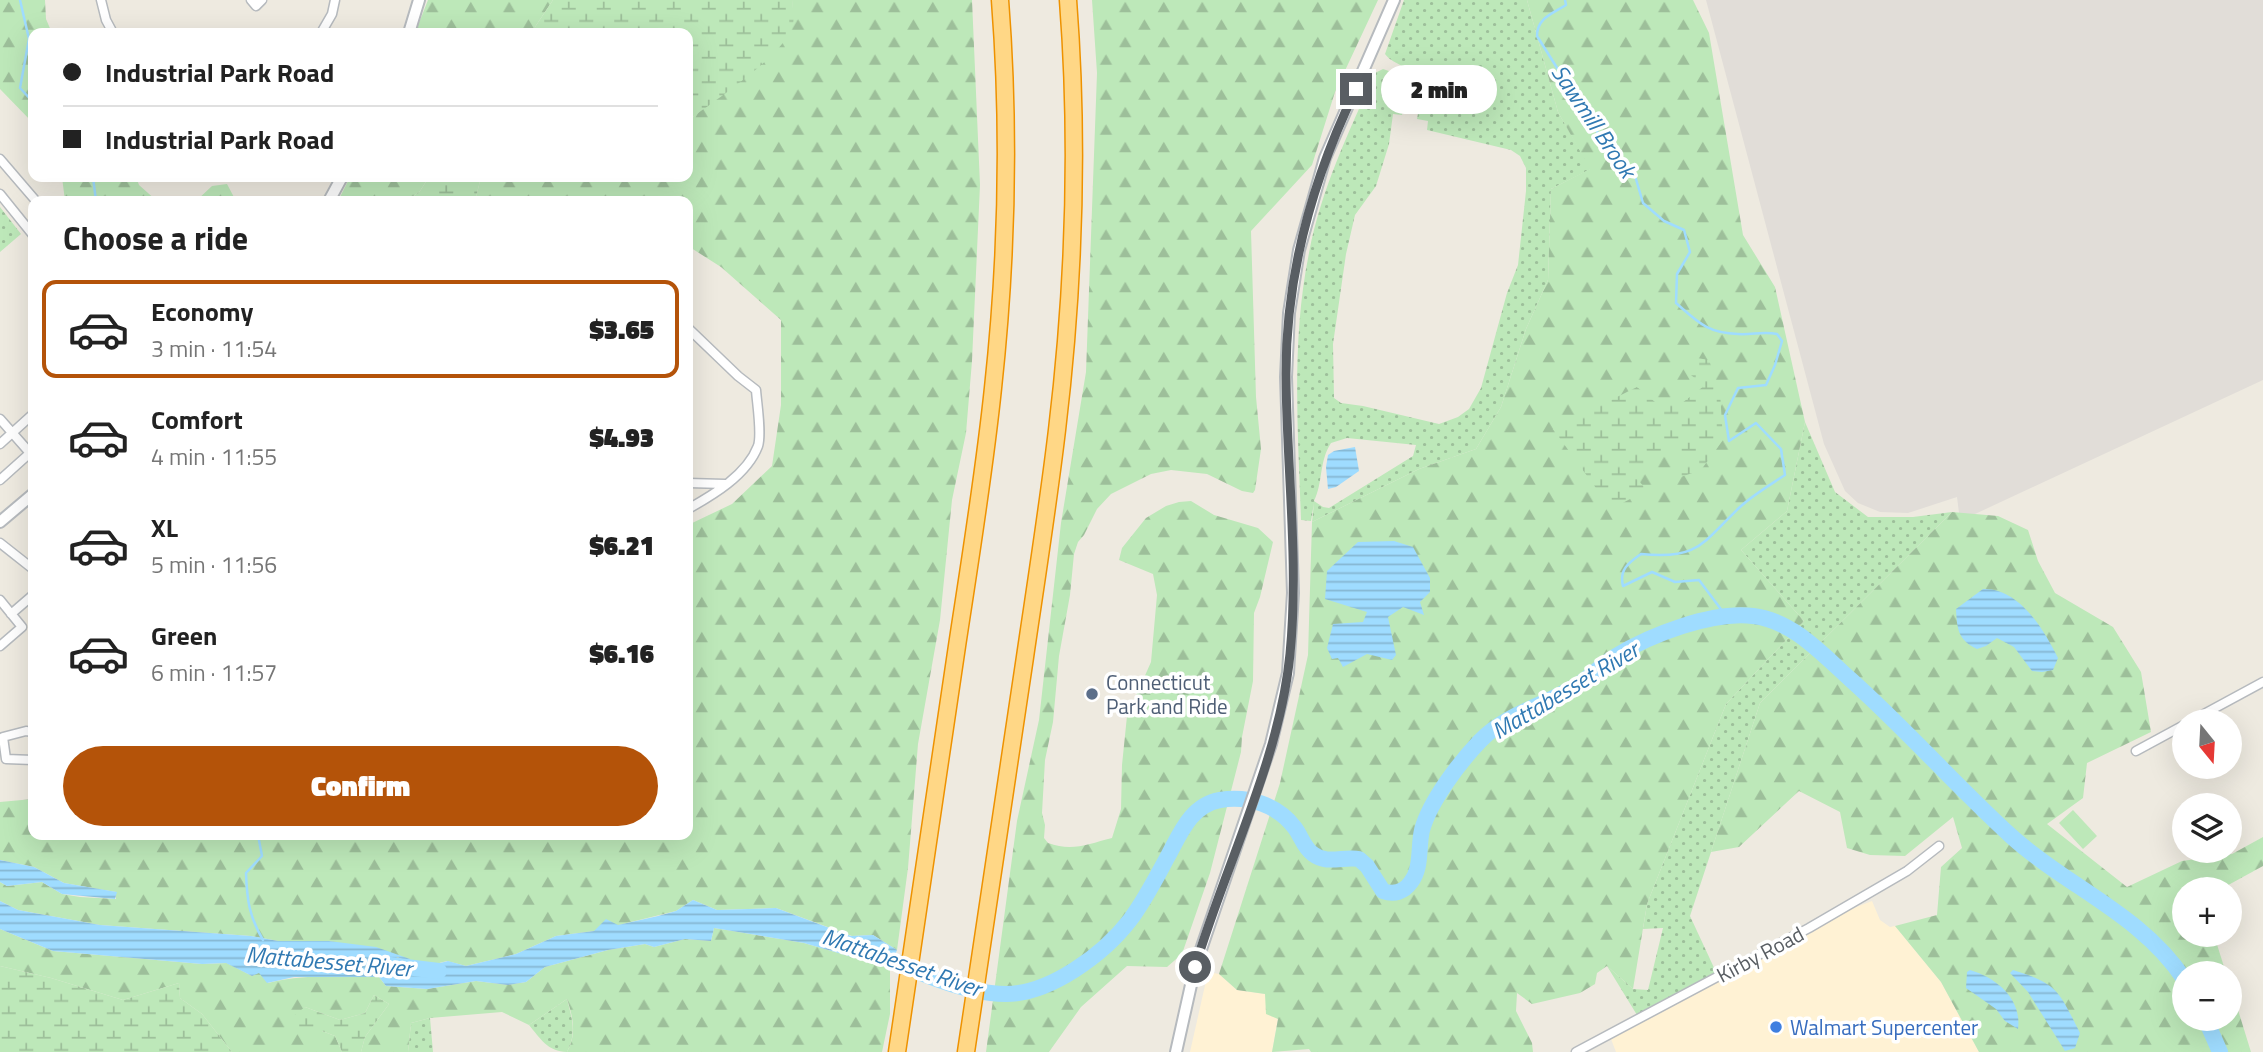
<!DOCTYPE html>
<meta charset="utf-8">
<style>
body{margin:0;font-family:"Titillium Web",sans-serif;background:#f6f6f6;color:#222;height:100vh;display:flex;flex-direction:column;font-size:26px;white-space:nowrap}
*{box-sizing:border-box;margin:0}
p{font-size:23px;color:#767676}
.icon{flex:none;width:38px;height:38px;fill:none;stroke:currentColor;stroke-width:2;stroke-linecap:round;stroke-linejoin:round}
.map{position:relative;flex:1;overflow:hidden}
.panel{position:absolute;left:28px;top:196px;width:665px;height:644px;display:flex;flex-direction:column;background:#fff;border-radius:14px;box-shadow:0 7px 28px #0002}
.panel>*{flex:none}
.top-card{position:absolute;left:28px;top:28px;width:665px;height:154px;border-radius:14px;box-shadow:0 7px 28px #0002;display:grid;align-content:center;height:154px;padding:0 35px;background:#fff}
.needle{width:46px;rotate:162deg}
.tools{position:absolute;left:2172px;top:709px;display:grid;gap:14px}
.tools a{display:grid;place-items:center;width:70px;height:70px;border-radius:50%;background:#fff;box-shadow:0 7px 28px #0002;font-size:35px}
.end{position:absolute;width:32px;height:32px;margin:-16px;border:9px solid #595e63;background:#fff;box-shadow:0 0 0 4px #fff}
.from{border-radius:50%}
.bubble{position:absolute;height:49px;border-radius:24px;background:#fff;box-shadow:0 7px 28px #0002;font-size:23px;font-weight:800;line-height:49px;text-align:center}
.top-card b{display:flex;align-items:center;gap:24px;height:66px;font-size:26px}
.top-card b+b{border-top:2px solid #e0e0e0}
.top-card i{width:18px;height:18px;background:#222}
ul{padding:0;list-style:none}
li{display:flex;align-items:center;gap:21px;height:98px;margin:0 14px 10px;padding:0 21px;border:4px solid transparent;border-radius:14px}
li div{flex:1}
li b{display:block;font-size:26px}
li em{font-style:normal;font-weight:800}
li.selected{border-color:#b45309}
li>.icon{width:63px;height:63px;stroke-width:1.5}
h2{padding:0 35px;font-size:32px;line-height:84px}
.button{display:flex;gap:14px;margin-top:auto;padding:14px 35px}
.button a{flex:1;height:80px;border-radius:42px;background:#b45309;color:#fff;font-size:28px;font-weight:800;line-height:80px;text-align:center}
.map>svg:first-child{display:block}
.commercial{fill:#fff2d4}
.industrial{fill:#e1ddd8}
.grass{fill:url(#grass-dots);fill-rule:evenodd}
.forest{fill:url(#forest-firs)}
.wetland{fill:url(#wetland-marsh)}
.garden{fill:#bde8b9}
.water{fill:url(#water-rules)}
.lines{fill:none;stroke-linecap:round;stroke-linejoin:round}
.stream{stroke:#9fdcff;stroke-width:2.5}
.river{stroke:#9fdcff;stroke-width:16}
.minor-casing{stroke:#b6babe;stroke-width:11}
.tertiary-casing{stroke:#b6babe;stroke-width:14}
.motorway-casing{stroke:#ee9200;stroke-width:19}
.minor{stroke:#fff;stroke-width:8}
.tertiary{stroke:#fff;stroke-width:10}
.motorway{stroke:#ffd786;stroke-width:16}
.route{stroke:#595e63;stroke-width:9}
.service-dot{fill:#5c6f8a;stroke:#fff;stroke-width:2.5}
.shop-dot{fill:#3f7fe0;stroke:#fff;stroke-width:2.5}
.labels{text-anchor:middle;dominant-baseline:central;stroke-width:7;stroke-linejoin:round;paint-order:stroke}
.service-label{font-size:21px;fill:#4e5e75;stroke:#fff;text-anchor:start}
.street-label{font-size:21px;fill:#595e63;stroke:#fff}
.shop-label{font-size:21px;fill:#366cbe;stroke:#fff;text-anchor:start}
.water-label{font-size:23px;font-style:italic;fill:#3079b2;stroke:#fff}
</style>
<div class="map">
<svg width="2263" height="1052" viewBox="0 0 2263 1052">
<defs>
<pattern id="grass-dots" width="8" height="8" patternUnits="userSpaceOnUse" patternTransform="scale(1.75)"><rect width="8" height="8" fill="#bde8b9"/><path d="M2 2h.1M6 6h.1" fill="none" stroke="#9dbf9a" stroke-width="1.8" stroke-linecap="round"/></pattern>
<pattern id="forest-firs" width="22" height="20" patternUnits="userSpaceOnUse" patternTransform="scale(1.75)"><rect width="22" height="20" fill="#bde8b9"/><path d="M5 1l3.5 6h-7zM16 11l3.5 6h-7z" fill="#9dbf9a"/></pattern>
<pattern id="wetland-marsh" width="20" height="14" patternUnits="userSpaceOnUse" patternTransform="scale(1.75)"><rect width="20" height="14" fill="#bde8b9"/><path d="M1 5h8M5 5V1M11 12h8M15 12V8" fill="none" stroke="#9dbf9a"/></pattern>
<pattern id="water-rules" width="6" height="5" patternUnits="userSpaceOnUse" patternTransform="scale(1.75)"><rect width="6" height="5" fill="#9fdcff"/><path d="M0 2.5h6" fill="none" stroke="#85b6d2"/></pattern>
</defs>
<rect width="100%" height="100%" fill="#eeeae0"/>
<path class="commercial" d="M1872,901L1880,920L1890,927L1895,926L1941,982L1979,1052H1616L1611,1039L1811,933L1846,911Z
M1208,972L1219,974L1237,990L1265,994L1278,1018L1272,1052H1190Z"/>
<path class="industrial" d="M1706,0H2263V380L1960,521L1957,497L1908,513L1880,512L1858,503L1845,491L1824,444Z"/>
<path class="grass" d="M1404,0H1527L1558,112L1591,169L1551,189L1548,280L1526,329L1501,407L1476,449L1419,469L1312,522L1314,503L1311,521L1301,520C1298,431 1291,341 1309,253C1321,189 1349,132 1375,73L1383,69C1407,76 1406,95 1402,115L1393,114L1389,144L1376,186L1355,215L1346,254L1333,344L1334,398L1341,403L1363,406L1439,424L1458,417L1469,409L1481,388L1507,293L1518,265L1526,191V168L1520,156L1511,150L1427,130L1428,121L1417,119C1421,98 1423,80 1403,67C1396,62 1390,61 1385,54ZM1347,438L1416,445L1413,456L1329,508L1323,507L1314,501C1323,483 1319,461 1331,443Z
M0,207L21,234L0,252Z
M1805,422L1835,492L1868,517H1913L1952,512L1760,703L1690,916L1716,972L1637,1015L1607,966L1633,989L1648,990L1663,928L1643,929L1647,904L1726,704L1804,621L1741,550L1787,511Z
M567,999C572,1018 577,1034 567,1052C548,1052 540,1038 529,1025Z
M430,1018L433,1052H408L411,1023Z"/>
<path class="forest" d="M0,0H45L46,19L52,33H33V123L0,89Z
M428,0H553L531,33H415Z
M792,0H972L980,185L972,361L966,433L952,500L940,620L918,744L908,868L897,950L873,935L852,936L776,908L717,910L693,900L676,911L594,931L556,936L516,954L466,966L447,961L416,969L395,964L397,957L409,962L410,959L329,941H278L251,936L100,925L18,910L0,901V882L7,886L42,882L62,894L80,897L116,899V892L64,883L34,867L0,860V802L33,799V835H688V525L732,504L772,466L781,405V320L721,267L688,246V201H475L481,177H688V115L693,117L793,20Z
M1092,0H1378L1335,92L1312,165L1251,231L1256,397L1261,449L1255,490L1253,493L1242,491L1207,474L1171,470L1151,474L1111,494L1097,509L1084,535L1078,542L1074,554L1070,595L1059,656L1053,722L1045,760L1042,813L1045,825L1044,838L1048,843C1072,852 1088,844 1112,838L1121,809L1122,765L1127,716L1151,662L1157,595L1153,574L1119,560L1122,548L1146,518L1166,506L1179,502L1191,501L1214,515L1258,528L1273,542L1260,597L1254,613L1253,681L1242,737L1241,752L1210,873L1182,954L1167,967L1127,966L1081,1007L1049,1052H986L1017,821L1039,720L1061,523L1086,372L1097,73Z
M1527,0H1693L1709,33L1743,235L1775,287L1805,422L1787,511L1741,550L1804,621L1726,704L1647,904L1633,989L1607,966L1597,973L1595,984L1580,993L1532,1004L1517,993L1516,1011L1532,1043L1533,1052H1311L1309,1049L1272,1052L1278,1019L1266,1014L1265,994L1237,990L1219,974L1280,783L1308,655L1312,522L1419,469L1476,449L1501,407L1526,329L1548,280L1551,189L1590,169L1558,112Z
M62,177H136L139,185L157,201H65Z
M350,177H429L420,191L407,201H338Z
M227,184L236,201H196L212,186Z
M1952,512L1998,516L2028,530L2038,561L2055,593L2113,627L2141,672L2151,732L2087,763L2083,798L2047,824L2127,887L2182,861L2232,854L2263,837V866L2221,889H2184V934L2214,935L2226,973H2184V1018H2230V984L2251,1052H1979L1941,982L1895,926L1937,915L1941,867L1962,848L1953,817L1905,856L1870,855L1847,848L1840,812L1799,791L1739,847L1711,852L1760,703Z
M714,928L804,943L890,968V1014L882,1052H567C577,1035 573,1017 567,999L529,1025L502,1012L430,1018L411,1023L408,1052H361L365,1037L389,1004L374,995L365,1013L340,1020L305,1007L295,1031H322L335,1036L342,1052H232L202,1014L180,998L179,983L123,1000L51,978L0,966V929L53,951L202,964L227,963L252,976L259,972L268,983C305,974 341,976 379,977L386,986L427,989L476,981L508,985L526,982L545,967L608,950L645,944L654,947L685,939L711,941Z"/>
<path class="wetland" d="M553,0H792C793,9 795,19 792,28C782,56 718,98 693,117L688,115V33H531Z
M429,177H481L475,201H407L420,191Z
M1697,358L1709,360L1720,392L1723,440L1701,470L1675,479L1670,476L1681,463L1675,448L1647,463L1637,479L1647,490L1617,506L1606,502L1553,429L1637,387L1655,402L1682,403L1704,386L1691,375Z
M0,966L51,978L123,1000L179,983L180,998L202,1014L232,1052H0Z
M374,995L389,1004L365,1037L361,1052H342L335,1036L322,1031H294L288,1020L305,1007L340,1020L365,1013Z"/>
<path class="garden" d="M2073,810L2097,836L2083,849L2059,823Z"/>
<path class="water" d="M1355,447L1359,471L1336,487L1328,489L1326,467L1328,455L1334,451Z
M1394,541L1413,547L1430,578V592L1420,602L1424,615L1403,607L1388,617L1396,655L1392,660L1367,654L1343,667L1338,658L1332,659L1327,648L1333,624L1363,622L1367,612L1325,599L1327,571L1358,542Z
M1983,589C2019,588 2043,628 2058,658L2053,670L2042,672L2032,671L2014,647L1997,638L1986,646L1977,649C1958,640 1957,629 1956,609Z
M0,860L34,867L64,883L117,892L115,899L62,894L42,882L7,886L0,882Z
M693,900L717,910L776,908L851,936L873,935L897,950L890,968L804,943L714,928L711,941L685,939L654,947L645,944L608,950L545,967L526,982L508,985L476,981L427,989L386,986L379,977H294L267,983L259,973L252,976L226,963L202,964L53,951L0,929V901L18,910L100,925L251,936L278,941H329L376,947L410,959L409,962L397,957L395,964L405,968L416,969L448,961L466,966L516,954L556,936L594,931L606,919L618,925L658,916L676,911Z
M1970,970C1997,978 2022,999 2018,1029L2005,1021L1996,1009L1966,988L1967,972Z
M2013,970C2059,984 2059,992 2080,1033L2075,1048L2065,1051L2028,992L2010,973Z"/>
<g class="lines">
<path class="stream" d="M20,0L29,39L20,88L33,102
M1565,0L1566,5C1552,14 1537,18 1537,36L1608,149L1633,169L1643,203L1664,221L1684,230L1690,252L1677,274L1676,303C1698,322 1707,333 1738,334C1752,335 1763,331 1777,334L1782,341L1775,365L1766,385L1738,388L1725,415L1729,441L1756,423L1781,449L1785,475C1770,485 1753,495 1740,507C1702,543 1699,560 1641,554C1628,563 1619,570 1623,586L1652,572L1675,582L1699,580L1726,616
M93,177L96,201
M258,835L262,856L246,873C247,900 249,916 263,940"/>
<path class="river" d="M875,952C915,971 961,993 1006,994C1050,994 1104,954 1130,920C1145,900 1156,878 1168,856C1180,834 1191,805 1220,800C1248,795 1278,805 1295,828C1301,836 1304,848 1313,854C1327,865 1344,856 1359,859L1367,866L1383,891C1394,895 1404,892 1411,882C1422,868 1418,847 1422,830C1430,801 1459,763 1480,741C1509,711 1549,705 1582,682C1593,674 1603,664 1616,656C1650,635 1712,611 1753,616C1792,620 1822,654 1850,679C1906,729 1956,786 2011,836C2066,886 2142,915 2184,979
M381,964L439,971
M2205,1018L2220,1052"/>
<defs>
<path id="minor" d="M101,0L106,20L113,33
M251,0L256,6L262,0
M321,33L332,14L335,0
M0,159L36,201
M0,194L33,235
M688,328L738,376L756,390C757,404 762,434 758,446C747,475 713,495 688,509
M0,419L30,453L0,480
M0,444L33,414
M688,483L725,484
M0,543L33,569
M0,600L22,627L0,646
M11,614L33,595
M2191,721L2263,682
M33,732L26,731L3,737L6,759L33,760
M2136,751L2184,725
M1576,1052L1809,928L1907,871L1939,846"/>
<path id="tertiary" d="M409,33L419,0
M329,201L342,177
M0,522L33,494
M1176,1052L1195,967L1271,744L1288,673L1293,593L1286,377L1289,313L1299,250L1325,158L1394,0"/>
<path id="motorway" d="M897,1052C917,917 937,782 957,646C970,560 984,475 993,388C1007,259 1010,129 1000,0
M966,1052C986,920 1005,789 1025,657C1036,582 1048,506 1057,430C1074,288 1079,143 1068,0"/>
</defs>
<use href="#minor" class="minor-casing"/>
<use href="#tertiary" class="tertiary-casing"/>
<use href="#motorway" class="motorway-casing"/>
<use href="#minor" class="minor"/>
<use href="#tertiary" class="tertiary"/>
<use href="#motorway" class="motorway"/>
</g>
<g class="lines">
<path class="route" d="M1195,967C1225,866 1280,759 1290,654C1299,563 1287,471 1286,379C1285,277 1312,180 1356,89"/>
</g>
<circle class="service-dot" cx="1092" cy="694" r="7"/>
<circle class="shop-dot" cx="1776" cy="1027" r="7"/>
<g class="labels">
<g class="service-label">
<text x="1106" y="682">Connecticut<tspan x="1106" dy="24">Park and Ride</tspan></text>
</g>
<g class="street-label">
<text transform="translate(1760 954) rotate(-28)">Kirby Road</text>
</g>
<g class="shop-label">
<text x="1790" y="1027">Walmart Supercenter</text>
</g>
<g class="water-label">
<text transform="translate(1594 121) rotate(56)">Sawmill Brook</text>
<text transform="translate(1565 690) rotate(-31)">Mattabesset River</text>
<text transform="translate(329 961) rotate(5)">Mattabesset River</text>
<text transform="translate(902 962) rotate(19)">Mattabesset River</text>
</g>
</g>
</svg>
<div class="tools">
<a><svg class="needle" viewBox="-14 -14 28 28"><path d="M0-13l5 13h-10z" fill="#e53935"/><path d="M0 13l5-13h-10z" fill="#767676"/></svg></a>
<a><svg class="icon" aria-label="layers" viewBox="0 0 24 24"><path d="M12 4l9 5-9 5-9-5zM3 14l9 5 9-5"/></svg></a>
<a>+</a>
<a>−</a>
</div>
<i class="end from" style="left:1195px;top:967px"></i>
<i class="end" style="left:1356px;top:89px"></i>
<div class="bubble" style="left:1381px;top:65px;width:116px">2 min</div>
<div class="top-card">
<b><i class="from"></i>Industrial Park Road</b>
<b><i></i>Industrial Park Road</b>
</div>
<section class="panel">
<h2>Choose a ride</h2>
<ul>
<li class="selected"><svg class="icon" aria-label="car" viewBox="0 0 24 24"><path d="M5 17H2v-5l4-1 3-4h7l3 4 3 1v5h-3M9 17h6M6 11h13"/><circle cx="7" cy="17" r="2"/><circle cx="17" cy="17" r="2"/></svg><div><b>Economy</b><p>3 min · 11:54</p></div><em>$3.65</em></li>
<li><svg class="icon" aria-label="car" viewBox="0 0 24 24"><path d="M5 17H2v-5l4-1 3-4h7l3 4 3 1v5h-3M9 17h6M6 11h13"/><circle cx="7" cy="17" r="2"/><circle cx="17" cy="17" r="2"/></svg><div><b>Comfort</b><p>4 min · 11:55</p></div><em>$4.93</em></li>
<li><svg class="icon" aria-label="car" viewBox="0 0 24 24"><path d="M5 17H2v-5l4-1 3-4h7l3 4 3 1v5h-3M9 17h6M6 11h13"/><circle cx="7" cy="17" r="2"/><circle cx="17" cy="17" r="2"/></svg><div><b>XL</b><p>5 min · 11:56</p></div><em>$6.21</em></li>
<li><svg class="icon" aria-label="car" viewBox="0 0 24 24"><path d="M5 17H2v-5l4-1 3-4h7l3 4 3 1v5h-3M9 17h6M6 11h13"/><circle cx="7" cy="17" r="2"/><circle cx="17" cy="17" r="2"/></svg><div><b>Green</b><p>6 min · 11:57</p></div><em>$6.16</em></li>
</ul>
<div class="button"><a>Confirm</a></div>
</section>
</div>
